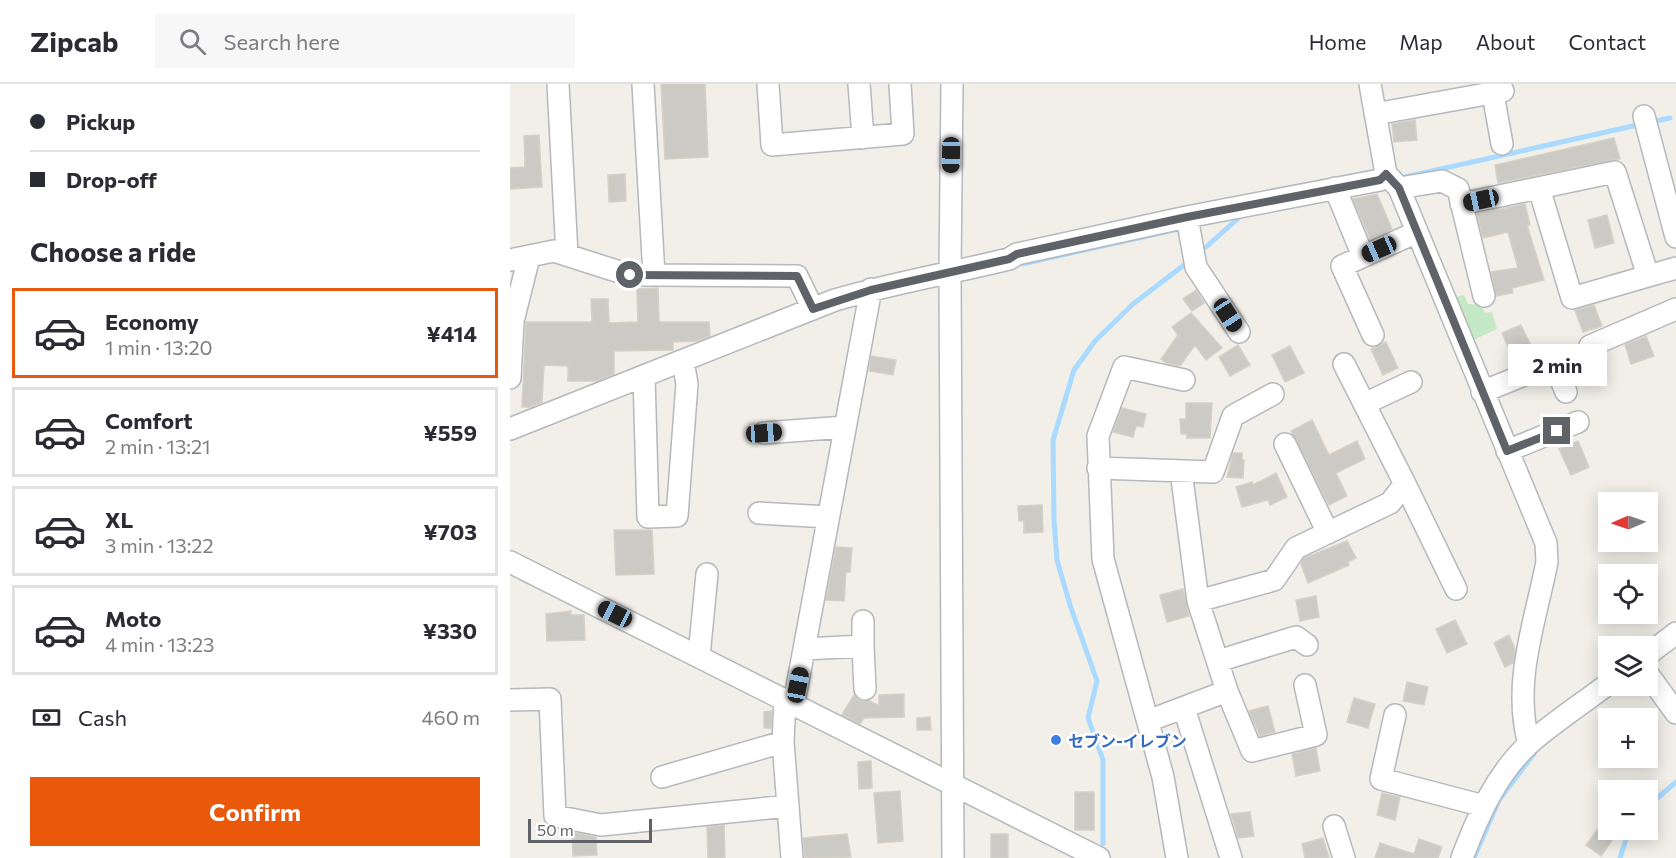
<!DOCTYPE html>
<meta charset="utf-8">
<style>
body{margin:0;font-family:Commissioner,"Noto Sans JP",sans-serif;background:#f7f7f7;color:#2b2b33;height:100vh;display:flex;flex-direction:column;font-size:22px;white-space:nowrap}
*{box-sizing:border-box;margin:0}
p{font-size:20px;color:#7c7c81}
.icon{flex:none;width:33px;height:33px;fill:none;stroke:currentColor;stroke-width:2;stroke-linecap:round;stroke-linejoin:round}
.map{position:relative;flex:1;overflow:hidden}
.sheet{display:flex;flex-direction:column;background:#fff;width:510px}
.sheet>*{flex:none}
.banner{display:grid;align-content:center;height:132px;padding:0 30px;background:#fff}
.needle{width:39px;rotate:268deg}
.tools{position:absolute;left:1088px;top:408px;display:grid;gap:12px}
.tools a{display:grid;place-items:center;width:60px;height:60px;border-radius:0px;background:#fff;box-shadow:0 3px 15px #0003;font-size:30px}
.scale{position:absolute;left:18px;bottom:15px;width:124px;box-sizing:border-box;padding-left:6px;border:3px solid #5f6368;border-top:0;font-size:16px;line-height:21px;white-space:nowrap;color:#5f6368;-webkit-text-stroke:4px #fff;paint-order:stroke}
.end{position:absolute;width:27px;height:27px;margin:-14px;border:8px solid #5f6368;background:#fff;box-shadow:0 0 0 3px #fff}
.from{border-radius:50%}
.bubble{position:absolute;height:42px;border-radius:0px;background:#fff;box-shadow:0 3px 15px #0003;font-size:20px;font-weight:700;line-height:42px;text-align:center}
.car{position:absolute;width:18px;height:36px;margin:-18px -9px;border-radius:8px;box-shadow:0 0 4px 2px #0007;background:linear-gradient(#222 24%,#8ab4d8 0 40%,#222 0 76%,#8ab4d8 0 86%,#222 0)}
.banner b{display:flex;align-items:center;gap:21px;height:57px;font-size:22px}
.banner b+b{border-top:2px solid #e1e1e2}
.banner i{width:15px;height:15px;background:#2b2b33}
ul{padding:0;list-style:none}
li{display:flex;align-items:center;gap:18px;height:90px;margin:0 12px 9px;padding:0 18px;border:3px solid #e1e1e2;border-radius:0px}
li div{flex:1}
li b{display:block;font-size:22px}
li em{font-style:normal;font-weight:700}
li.current{border-color:#ea580c}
li>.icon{width:54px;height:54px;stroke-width:1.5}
h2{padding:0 30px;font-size:27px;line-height:72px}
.pay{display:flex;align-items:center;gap:15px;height:66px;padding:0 30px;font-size:22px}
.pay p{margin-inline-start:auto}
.cta{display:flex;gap:12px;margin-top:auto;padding:12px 30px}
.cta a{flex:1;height:69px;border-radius:0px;background:#ea580c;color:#fff;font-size:24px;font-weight:700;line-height:69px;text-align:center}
header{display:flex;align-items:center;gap:36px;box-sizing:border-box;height:84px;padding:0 30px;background:#fff;border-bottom:2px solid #e1e1e2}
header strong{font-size:28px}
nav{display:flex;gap:33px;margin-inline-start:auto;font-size:21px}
.search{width:420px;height:54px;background:#f7f7f7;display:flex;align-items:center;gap:15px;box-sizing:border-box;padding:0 21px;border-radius:0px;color:#7c7c81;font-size:22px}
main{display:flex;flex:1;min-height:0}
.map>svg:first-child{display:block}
.park{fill:#c5e8c5}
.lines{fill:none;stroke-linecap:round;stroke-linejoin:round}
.stream{stroke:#aadaff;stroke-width:5}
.building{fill:#cccac5;stroke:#d6d1c6;stroke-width:1.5}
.minor-casing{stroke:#b5b8bc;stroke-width:24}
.minor{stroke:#fff;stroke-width:21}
.route{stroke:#5f6368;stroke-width:8}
.shop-dot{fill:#3f7fe0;stroke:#fff;stroke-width:2}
.labels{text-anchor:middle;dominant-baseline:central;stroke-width:5;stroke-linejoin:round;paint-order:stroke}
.shop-label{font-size:16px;font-weight:bold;fill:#366cbe;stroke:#fff;text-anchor:start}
</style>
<header>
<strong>Zipcab</strong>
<div class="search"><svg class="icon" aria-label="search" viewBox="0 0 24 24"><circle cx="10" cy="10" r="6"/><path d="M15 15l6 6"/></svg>Search here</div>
<nav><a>Home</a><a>Map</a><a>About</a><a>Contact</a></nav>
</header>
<main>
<section class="sheet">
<div class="banner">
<b><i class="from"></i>Pickup</b>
<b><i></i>Drop-off</b>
</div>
<h2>Choose a ride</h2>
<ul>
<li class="current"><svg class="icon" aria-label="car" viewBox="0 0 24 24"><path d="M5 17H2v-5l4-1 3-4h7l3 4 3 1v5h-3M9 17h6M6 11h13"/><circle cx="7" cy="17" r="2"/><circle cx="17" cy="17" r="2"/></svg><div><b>Economy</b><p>1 min · 13:20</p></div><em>¥414</em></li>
<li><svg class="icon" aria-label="car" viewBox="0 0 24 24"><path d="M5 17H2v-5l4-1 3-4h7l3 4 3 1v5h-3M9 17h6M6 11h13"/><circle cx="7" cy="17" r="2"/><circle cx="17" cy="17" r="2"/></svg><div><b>Comfort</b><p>2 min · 13:21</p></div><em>¥559</em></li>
<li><svg class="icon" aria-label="car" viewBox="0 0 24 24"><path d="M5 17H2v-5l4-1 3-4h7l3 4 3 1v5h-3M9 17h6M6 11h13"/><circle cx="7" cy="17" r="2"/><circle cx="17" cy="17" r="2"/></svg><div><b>XL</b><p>3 min · 13:22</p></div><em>¥703</em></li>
<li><svg class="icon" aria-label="car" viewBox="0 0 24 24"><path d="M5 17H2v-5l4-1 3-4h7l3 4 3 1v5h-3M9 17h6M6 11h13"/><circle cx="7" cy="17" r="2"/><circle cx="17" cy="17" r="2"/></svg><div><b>Moto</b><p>4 min · 13:23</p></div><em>¥330</em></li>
</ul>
<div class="pay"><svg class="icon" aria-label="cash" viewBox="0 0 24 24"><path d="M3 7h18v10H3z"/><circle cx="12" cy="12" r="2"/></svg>Cash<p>460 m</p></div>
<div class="cta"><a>Confirm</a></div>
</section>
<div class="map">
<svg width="1166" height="774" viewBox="0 0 1166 774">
<rect width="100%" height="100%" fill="#f1efe8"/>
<path class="park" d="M954,211L958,220L971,221L975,229L982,228L987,245L961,257L943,213Z"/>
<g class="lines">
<path class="stream" d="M1141,38L1160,34
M895,93L1132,40
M696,163L733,130
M512,180L673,144
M1137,723L1166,698
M593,760V676L578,634L587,597L560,521L547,476L544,436L543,356L564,286L585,257L623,220L674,181
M964,774L989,716L1026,667
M1110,774L1119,746"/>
</g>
<path class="building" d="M151,0H195L198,73L155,75Z
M905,36L907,56L884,58L882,40Z
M29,51L32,103L0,105V84L15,83L14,52Z
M1104,54L1110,75L988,99L985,81Z
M115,90L116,117L99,118L98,91Z
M867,110L882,145L860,155L843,115Z
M1015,120L1020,141H1017L1034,196L1002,204L1003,209L986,212L981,188L1008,184L998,148L973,154L967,130Z
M1097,131L1104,159L1085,164L1078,136Z
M148,204L149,238H199L200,252L187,257L163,258V266L104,267V290L87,297H58V282L34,281L32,318L21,323H12L16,238H82L81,215H98L99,239L128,238L127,205Z
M686,206L694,219L682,227L673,215Z
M1084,221L1092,242L1073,248L1065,226Z
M681,229L712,264L696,276L685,261L670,282L656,279L651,275L668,251L662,243Z
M1011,241L1023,266L1003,275L992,249Z
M1136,252L1144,272L1121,280L1115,261Z
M876,258L888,284L873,291L861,265Z
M728,261L740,281L720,292L709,273Z
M780,262L794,289L775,298L762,271Z
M361,272L386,276L383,291L359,287Z
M676,319H702L700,354H677V350H671L670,335H676Z
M612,324L636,330L633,343L626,342L623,353L603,348Z
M802,336L819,371L847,357L855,375L826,389L837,412L819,421L781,347Z
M1068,357L1079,383L1061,391L1049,365Z
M723,369H732V376H734L733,394L717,393Z
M766,389L777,413L760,421L758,416L732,423L726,403L742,398L743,401Z
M532,421L533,448L514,449V437H509L508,422Z
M104,446H142L144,490L106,491Z
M837,457L846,474L838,478L839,481L798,499L791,480L794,474Z
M326,463L342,464L340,488H336L334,517L316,516Z
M673,505L679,532L657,538L650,511Z
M806,512L809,533L790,537L786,516Z
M61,527V531H74L75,556L37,557L36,530Z
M945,536L957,560L937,569L926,545Z
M999,551L1005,565L1003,579L995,583L984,559Z
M897,598L918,603L914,621L893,617Z
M394,610V633L354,634L350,640L332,631L344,611L350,617H360L369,622V611Z
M844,614L865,620L858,644L837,638Z
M758,622L765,648L750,652L739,627Z
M262,627L261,644H254V628Z
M420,633L421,646H407V634Z
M806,664L810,687L786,692L782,670Z
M361,677L362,704L349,705L348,678Z
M390,707L393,757L368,759L364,709Z
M565,708H584V746H565Z
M872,709L890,713L885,736L867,731Z
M740,728L744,752L728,754L721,730Z
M1093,738L1098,741V746L1108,748L1091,772L1076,761Z
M214,741L215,774H198L197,743Z
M62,748L86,753L87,771L63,772Z
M337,750L341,773L295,774L293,754Z
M481,750H498V774H481Z
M813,754L819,774H795L792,760Z
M909,755L932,763L928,774H865L870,759L904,770Z"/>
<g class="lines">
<defs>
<path id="minor" d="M48,0L57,171
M133,0L144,191L287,192L303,225
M258,0L262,61L393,50L390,0
M349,0L353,54
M442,0L440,190L443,774
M860,0L876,90L889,104L1036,459L1037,478C1025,539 1002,599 1019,660
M983,10L992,60
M865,30L993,7
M1134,32L1166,153
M825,104L850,165
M889,104L932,97L948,105L974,212
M951,120L1105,88L1138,192L1062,214L1029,104
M677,133L686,183L729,248
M0,176L44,167L119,191H144
M1138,192L1166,184
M863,251L832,182L907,148
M1080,262L1166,225
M134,292L138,433L167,432L177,300L173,277
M0,294L3,237L19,173
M972,308L1044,279L1056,308
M854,320L901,298
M0,345L325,216C382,199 441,189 499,175L507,170L677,133L870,96L876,90
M254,349L335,343
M775,360L818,449
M997,367L1068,338
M588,384L703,388L723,332L763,310
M895,400L946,505
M249,429L318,433
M0,478L589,774
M688,517L764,496L786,464L880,419L895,400L834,280
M353,562L355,605
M294,565L353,562V537
M1137,571L1166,549
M189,572L197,490
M708,577L786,553L797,561
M1137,589L1166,629
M717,607L742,667L806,651L795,601
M275,615L273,658L282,774
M0,616L40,615L45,732L91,741L278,722
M284,619L361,205
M674,624L721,774
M885,631L871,695L974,722
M638,637L717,607L688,517L671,387
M152,693L273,658
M824,742L834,774
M667,774L653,693L593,475L588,352L614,283L674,296
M952,774C968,732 986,690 1020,659C1044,638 1072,620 1098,600"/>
</defs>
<use href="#minor" class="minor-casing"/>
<use href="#minor" class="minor"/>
</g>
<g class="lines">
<path class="route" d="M120,191L287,192L303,225L361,206L499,175L507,170L677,133L870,96L876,90L889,104L997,367L1047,347"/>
</g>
<circle class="shop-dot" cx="546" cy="656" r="6"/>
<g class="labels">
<g class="shop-label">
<text x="558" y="656">セブン-イレブン</text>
</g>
</g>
</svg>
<div class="tools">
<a><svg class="needle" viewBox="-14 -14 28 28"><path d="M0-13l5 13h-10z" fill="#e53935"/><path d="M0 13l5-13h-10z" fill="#7c7c81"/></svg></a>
<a><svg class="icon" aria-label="locate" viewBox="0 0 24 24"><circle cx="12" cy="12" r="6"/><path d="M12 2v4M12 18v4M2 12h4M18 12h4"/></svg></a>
<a><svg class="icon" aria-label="layers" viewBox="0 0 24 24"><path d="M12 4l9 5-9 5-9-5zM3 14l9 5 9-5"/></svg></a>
<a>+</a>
<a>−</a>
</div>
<div class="scale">50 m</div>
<i class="end from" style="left:120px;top:191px"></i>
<i class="end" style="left:1047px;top:347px"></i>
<div class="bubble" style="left:998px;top:260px;width:99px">2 min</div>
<i class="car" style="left:441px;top:71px;rotate:181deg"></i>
<i class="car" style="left:971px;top:116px;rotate:258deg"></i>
<i class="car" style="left:869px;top:165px;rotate:246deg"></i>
<i class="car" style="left:718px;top:231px;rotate:147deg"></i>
<i class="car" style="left:254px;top:349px;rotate:86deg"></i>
<i class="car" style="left:105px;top:530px;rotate:296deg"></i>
<i class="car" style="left:288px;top:601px;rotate:11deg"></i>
</div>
</main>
